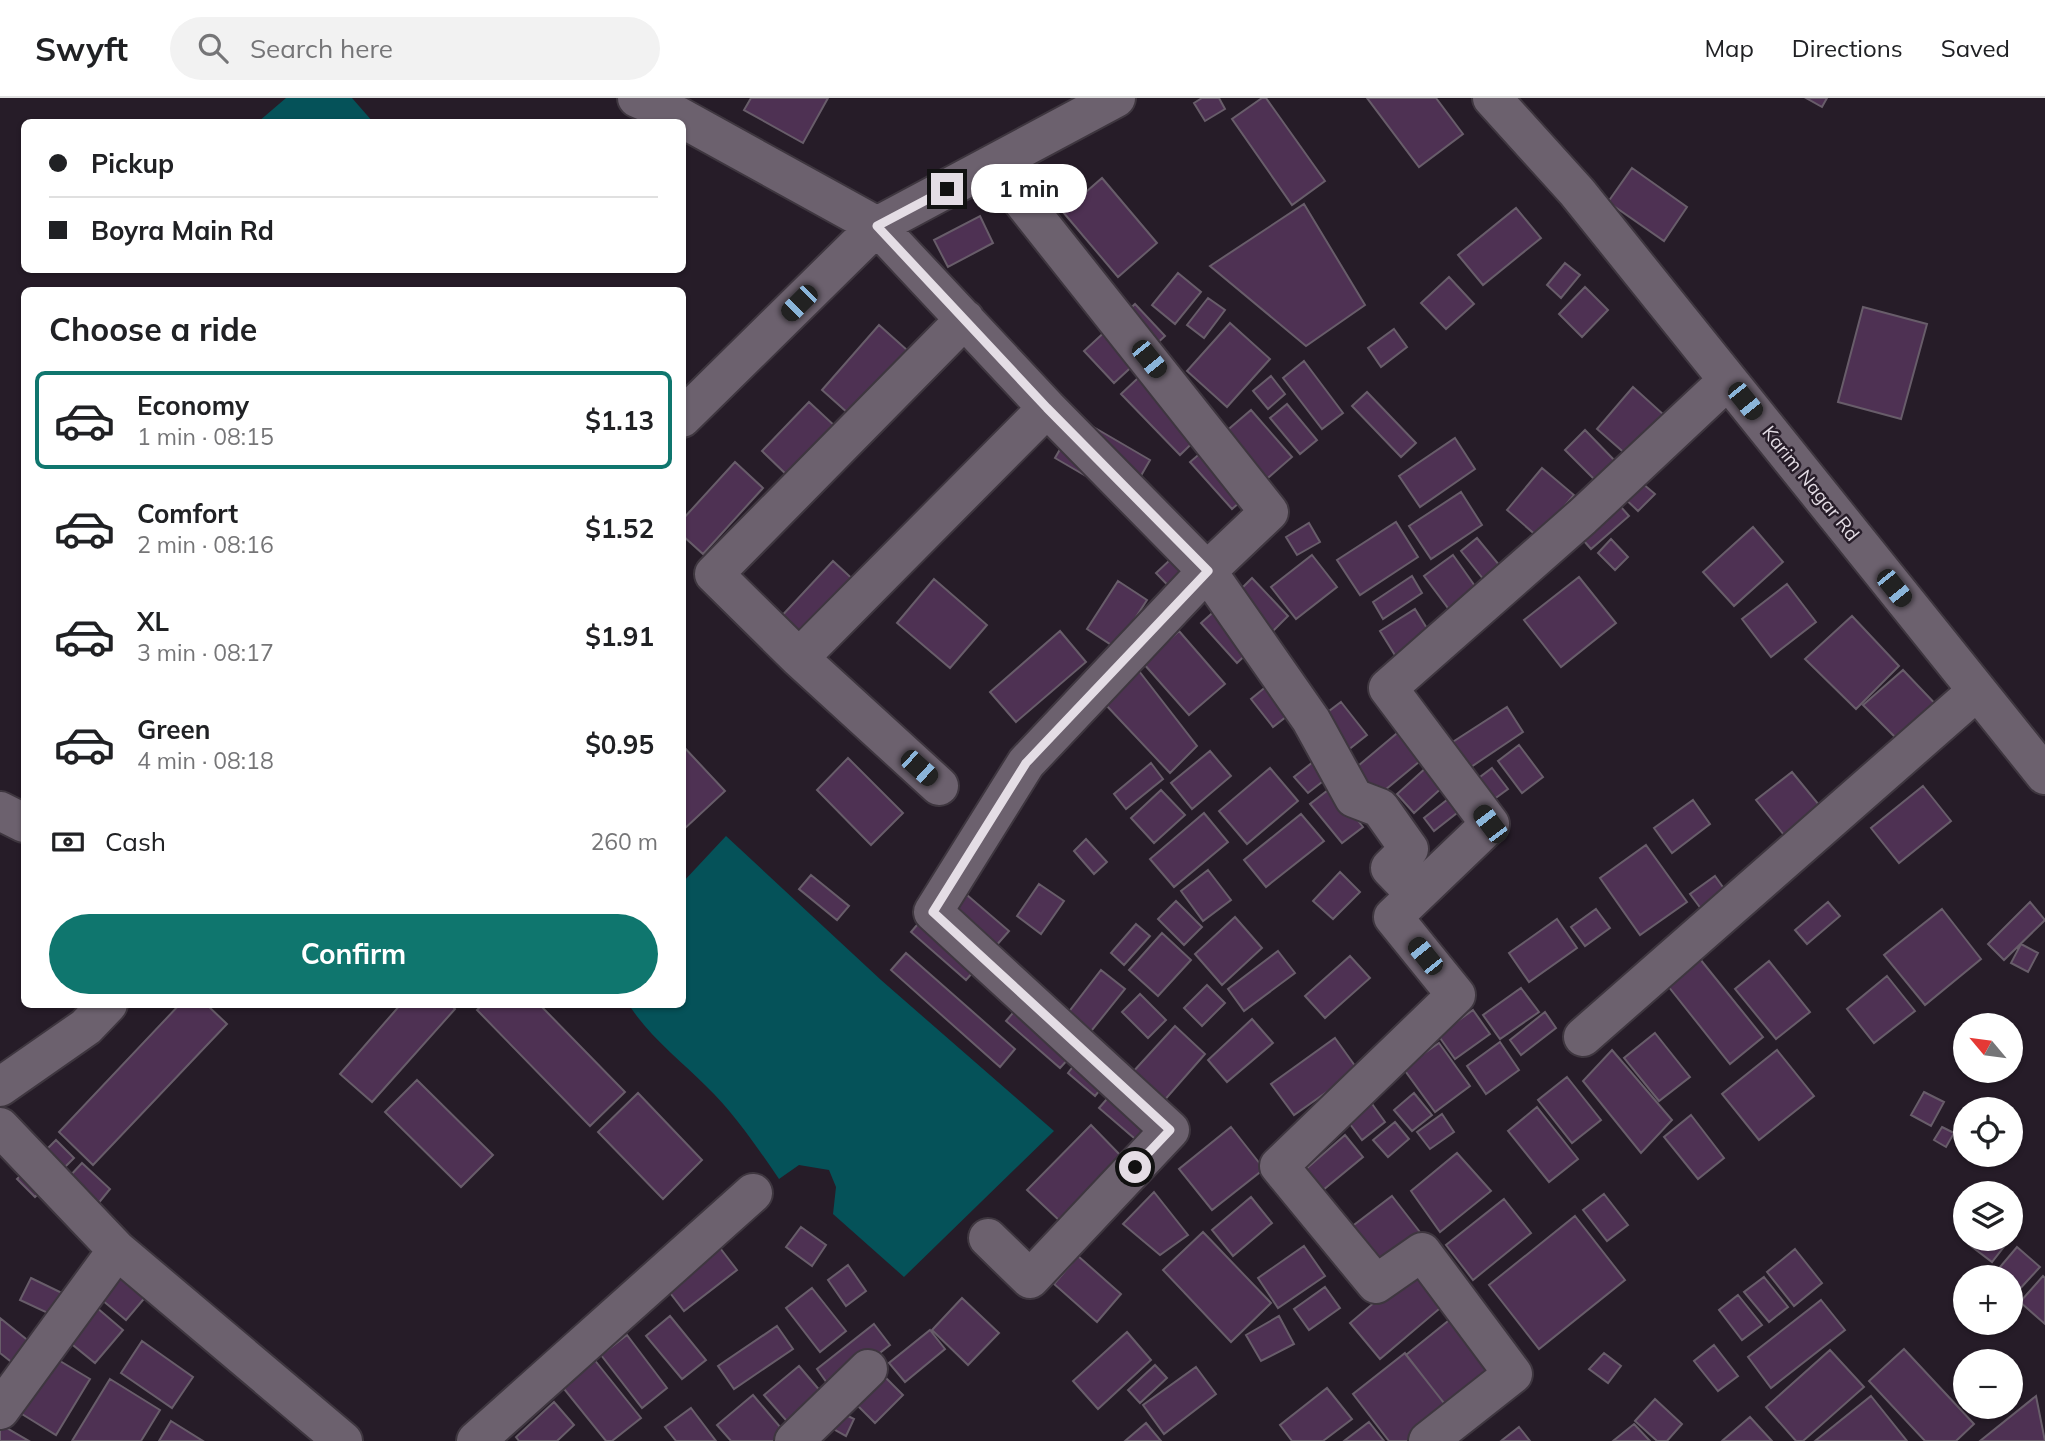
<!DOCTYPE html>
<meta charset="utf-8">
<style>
body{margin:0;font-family:Mulish,sans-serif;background:#f2f2f2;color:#202124;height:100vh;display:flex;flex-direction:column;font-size:26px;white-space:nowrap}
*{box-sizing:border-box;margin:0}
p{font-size:23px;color:#757577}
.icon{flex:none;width:38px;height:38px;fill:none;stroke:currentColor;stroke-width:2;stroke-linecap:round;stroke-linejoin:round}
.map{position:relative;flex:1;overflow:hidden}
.sheet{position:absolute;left:21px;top:189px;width:665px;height:721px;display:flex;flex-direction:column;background:#fff;border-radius:10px;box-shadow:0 2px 5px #0004}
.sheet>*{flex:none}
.top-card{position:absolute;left:21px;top:21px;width:665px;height:154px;border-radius:10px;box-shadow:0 2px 5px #0004;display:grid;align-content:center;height:154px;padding:0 28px;background:#fff}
.needle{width:46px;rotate:299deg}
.tools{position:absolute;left:1953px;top:915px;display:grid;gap:14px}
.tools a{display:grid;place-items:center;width:70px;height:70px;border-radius:50%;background:#fff;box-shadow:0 2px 5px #0004;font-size:35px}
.end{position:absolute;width:32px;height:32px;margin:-16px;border:9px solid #e4dde5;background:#111;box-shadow:0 0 0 4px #111}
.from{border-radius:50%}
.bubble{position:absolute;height:49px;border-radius:24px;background:#fff;box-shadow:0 2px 5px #0004;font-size:23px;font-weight:700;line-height:49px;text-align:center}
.car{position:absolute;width:21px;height:42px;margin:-21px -10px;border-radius:9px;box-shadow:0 0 5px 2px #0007;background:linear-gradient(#222 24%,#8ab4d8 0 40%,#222 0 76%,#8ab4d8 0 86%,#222 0)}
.top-card b{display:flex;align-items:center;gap:24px;height:66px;font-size:26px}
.top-card b+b{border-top:2px solid #e0e0e0}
.top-card i{width:18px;height:18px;background:#202124}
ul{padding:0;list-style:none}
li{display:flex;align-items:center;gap:21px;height:98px;margin:0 14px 10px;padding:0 14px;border:4px solid transparent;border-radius:10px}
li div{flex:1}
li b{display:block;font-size:26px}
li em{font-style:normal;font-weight:700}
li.on{border-color:#0f766e}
li>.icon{width:63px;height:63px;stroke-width:1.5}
h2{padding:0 28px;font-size:32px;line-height:84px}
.pay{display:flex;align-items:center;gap:18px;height:77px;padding:0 28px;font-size:26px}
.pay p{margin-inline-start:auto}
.primary-button{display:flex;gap:14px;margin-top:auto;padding:14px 28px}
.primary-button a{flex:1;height:80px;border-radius:42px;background:#0f766e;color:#fff;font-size:28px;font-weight:700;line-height:80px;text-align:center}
header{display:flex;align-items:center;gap:42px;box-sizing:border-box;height:98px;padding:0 35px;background:#fff;border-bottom:2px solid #e0e0e0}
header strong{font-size:33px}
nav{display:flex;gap:38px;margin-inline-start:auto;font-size:24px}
.search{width:490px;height:63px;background:#f2f2f2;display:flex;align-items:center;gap:18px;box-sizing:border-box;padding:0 24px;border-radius:38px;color:#757577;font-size:26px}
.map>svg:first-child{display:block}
.water{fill:#055259}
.building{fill:#4e3153;stroke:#685d6a;stroke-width:2}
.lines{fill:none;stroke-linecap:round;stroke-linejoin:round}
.minor-casing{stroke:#3e363f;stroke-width:42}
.minor{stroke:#6c616e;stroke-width:38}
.route{stroke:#e4dde5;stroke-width:9}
.labels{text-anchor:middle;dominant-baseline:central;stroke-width:5;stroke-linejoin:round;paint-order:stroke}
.street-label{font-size:19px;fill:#e4dde5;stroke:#261c28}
</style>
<header>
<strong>Swyft</strong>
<div class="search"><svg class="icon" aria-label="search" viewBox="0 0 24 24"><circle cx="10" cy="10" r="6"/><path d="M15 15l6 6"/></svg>Search here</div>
<nav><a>Map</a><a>Directions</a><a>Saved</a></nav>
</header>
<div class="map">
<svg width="2045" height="1343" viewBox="0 0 2045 1343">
<rect width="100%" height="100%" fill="#261c28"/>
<path class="water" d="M286,0H352L373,24H258Z
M726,738L881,882L1054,1033L904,1179L833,1116L836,1089L829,1072L799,1067L779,1081C757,1049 735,1016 706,988C680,962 649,938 629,907L682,906L683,784Z"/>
<path class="building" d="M751,0H828L803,45L744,12Z
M1202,0H1219L1225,11L1205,23L1194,5Z
M1262,0H1266L1325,83L1292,107L1232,21Z
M1367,0H1436L1463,36L1419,69Z
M1806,0H1827L1822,9Z
M1632,70L1687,109L1664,143L1608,104Z
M1102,80L1157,145L1118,179L1063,114Z
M1304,106L1365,207L1306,248L1210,168Z
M1516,110L1541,140L1483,187L1458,157Z
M980,118L993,145L948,169L934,142Z
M1565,165L1580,177L1561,200L1547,187Z
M1178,175L1201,194L1175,226L1152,207Z
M1449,179L1474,206L1446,231L1421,205Z
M1585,189L1608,212L1582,239L1559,216Z
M1208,200L1225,212L1204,240L1187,227Z
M1135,206L1165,238L1114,285L1084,253Z
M1863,209L1927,226L1901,321L1838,304Z
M1230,225L1270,261L1227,309L1187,273Z
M879,227L907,252L849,316L822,292Z
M1394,231L1407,249L1381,269L1368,250Z
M1304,263L1343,315L1322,331L1283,280Z
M1154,265L1212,326L1180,357L1121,296Z
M1271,278L1285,296L1268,311L1253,293Z
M1633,289L1664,317L1628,358L1597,331Z
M1367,294L1416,345L1401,359L1352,308Z
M809,304L837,330L790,380L762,353Z
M1287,306L1317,342L1300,356L1270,320Z
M1251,312L1292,359L1232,411L1190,364Z
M1078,320L1150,362L1127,402L1055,360Z
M1585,332L1620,368L1600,387L1565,352Z
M1455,340L1475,371L1420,409L1399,378Z
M735,364L763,390L703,456L682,437V422Z
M1542,370L1574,397L1538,439L1507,412Z
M1636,380L1655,396L1638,413L1621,397Z
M1461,394L1482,427L1431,461L1409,428Z
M1614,401L1629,418L1591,451L1577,435Z
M1396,424L1418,459L1360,497L1337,462Z
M1309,425L1320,444L1297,457L1286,439Z
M1753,429L1783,464L1734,508L1703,474Z
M1477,440L1505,474L1488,487L1461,453Z
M1611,441L1628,459L1615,472L1598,455Z
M1189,444L1183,503L1156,475Z
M1312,457L1337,489L1296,521L1271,489Z
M1453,457L1482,498L1454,518L1424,478Z
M833,463L859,487L803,547L777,523Z
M1412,478L1422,495L1383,521L1373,504Z
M1579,479L1616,525L1561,569L1524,522Z
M1252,480L1288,518L1266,540L1230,502Z
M934,481L987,527L950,570L897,525Z
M1118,483L1147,502L1116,550L1087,531Z
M1787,486L1816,524L1771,559L1742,521Z
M1218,510L1254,549L1237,565L1201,525Z
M1415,511L1433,540L1398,562L1380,533Z
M1852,518L1899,568L1856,611L1805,561Z
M1060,533L1086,564L1016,624L990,594Z
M1179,533L1225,586L1189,617L1143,565Z
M1291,568L1314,597L1273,629L1251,601Z
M1903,572L1943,614L1905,649L1863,607Z
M1139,573L1197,648L1170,675L1105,606Z
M1341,604L1367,637L1338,660L1312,626Z
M1507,609L1523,634L1465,673L1448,647Z
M1402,631L1425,659L1368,706L1346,678Z
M682,647L725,693L682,733Z
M1519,647L1543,679L1522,695L1498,663Z
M1210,653L1231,678L1192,711L1171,685Z
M1323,656L1336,673L1308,695L1294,679Z
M848,660L903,715L871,747L817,692Z
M1151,665L1163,681L1126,711L1114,696Z
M1428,668L1445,687L1414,715L1397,696Z
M1270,670L1298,703L1247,746L1219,713Z
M1492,670L1508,691L1486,707L1472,685Z
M1792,674L1820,708L1784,737L1756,702Z
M1923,688L1951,723L1899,765L1871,730Z
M1332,689L1363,729L1342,745L1310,706Z
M1161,692L1185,717L1154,745L1131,720Z
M1452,698L1462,711L1434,733L1424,720Z
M1693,702L1710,726L1672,755L1654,730Z
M1204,715L1228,744L1174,789L1150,761Z
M1301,716L1324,743L1266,789L1244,762Z
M1086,741L1107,764L1094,776L1074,753Z
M1646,747L1687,804L1640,837L1600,780Z
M1208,772L1231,802L1203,823L1181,793Z
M1340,774L1360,794L1333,821L1313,803Z
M811,777L849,808L837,822L799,791Z
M1715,778L1735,806L1710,823L1690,796Z
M953,785L1009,833L966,882L911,834Z
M1039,786L1064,803L1041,836L1017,818Z
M1176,803L1202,829L1184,847L1158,821Z
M1828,804L1840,818L1807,846L1795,832Z
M2030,804L2045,822L2004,862L1988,846Z
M1596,811L1610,830L1585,848L1571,829Z
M1942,811L1981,861L1925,907L1884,857Z
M1235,819L1262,850L1222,887L1195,856Z
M1557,821L1577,850L1529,884L1509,855Z
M1136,826L1150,838L1124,867L1111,855Z
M1162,835L1191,862L1158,898L1129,872Z
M2021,846L2038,855L2028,874L2011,865Z
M1278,853L1295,875L1244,913L1228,891Z
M906,855L1015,951L1000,969L891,872Z
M1350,858L1370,880L1325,920L1305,898Z
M1700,861L1763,939L1730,966L1668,888Z
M1769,863L1810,914L1776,941L1735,891Z
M1101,872L1125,891L1084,942L1061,924Z
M1887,878L1915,913L1874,945L1847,911Z
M1207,887L1225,905L1202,928L1184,910Z
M1521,890L1539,914L1500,941L1483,917Z
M1140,896L1166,922L1148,940L1122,914Z
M1024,902L1079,949L1060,970L1006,923Z
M180,906H206L227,926L93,1067L59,1034Z
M401,906H450L455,911L372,1004L340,976Z
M483,906H539L625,994L590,1028L477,912Z
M1473,912L1490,936L1455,961L1438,937Z
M1545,914L1556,930L1521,957L1510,942Z
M1252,921L1273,945L1227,984L1208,962Z
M1175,928L1205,956L1162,1005L1131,976Z
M1655,935L1690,979L1659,1003L1624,960Z
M1335,940L1358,972L1294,1017L1271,986Z
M1500,944L1519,972L1486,996L1467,968Z
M1439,945L1470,988L1435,1014L1403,970Z
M1612,952L1672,1022L1641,1055L1583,983Z
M1777,952L1814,998L1759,1042L1722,996Z
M1081,958L1109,981L1095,998L1068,975Z
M1567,979L1601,1022L1572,1045L1538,1002Z
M417,982L493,1057L461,1089L385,1014Z
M1121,985L1170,1027L1148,1052L1099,1010Z
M1924,994L1944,1004L1931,1028L1911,1017Z
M638,995L702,1062L663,1101L598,1034Z
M1414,995L1432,1017L1412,1033L1394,1012Z
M1370,1003L1385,1024L1362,1042L1347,1022Z
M1537,1009L1578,1061L1549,1084L1508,1033Z
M1442,1016L1454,1034L1430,1051L1417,1034Z
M1691,1017L1724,1060L1698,1081L1664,1039Z
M1395,1024L1409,1041L1388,1059L1373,1042Z
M1091,1027L1124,1061L1061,1124L1027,1092Z
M1231,1029L1264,1071L1212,1112L1179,1071Z
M1942,1029L1954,1035L1946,1049L1934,1042Z
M1345,1037L1363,1059L1323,1092L1306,1071Z
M56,1042L74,1060L35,1099L17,1081Z
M1457,1055L1491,1093L1440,1134L1411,1093Z
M82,1065L110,1091L97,1107L68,1080Z
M1154,1094L1188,1137L1160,1157L1123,1126Z
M1604,1096L1628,1127L1607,1143L1583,1112Z
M1392,1098L1423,1138L1377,1174L1346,1133Z
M1251,1099L1272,1125L1233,1158L1212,1132Z
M1504,1101L1531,1135L1473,1182L1446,1147Z
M1965,1107V1129L1956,1124Z
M1575,1118L1625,1182L1539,1251L1489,1187Z
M801,1129L826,1147L812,1168L786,1149Z
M1203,1134L1271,1205L1231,1244L1163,1172Z
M1977,1141H2010L1992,1164L1971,1148Z
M717,1146L737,1172L684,1213L664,1187Z
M1304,1148L1325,1178L1278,1210L1258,1180Z
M2017,1149L2040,1169L2017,1194L2011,1188V1180H2001L1995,1175Z
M1795,1151L1822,1185L1794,1208L1767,1174Z
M1078,1158L1121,1196L1097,1224L1054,1186Z
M848,1167L866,1193L846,1208L828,1182Z
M1415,1170L1445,1206L1380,1261L1350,1225Z
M118,1171L148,1196L126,1222L96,1197Z
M2043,1178L2045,1180V1226L2020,1204Z
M1764,1179L1788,1209L1769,1224L1744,1194Z
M31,1180L62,1195L52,1217L20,1202Z
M1325,1189L1340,1210L1309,1232L1294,1211Z
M812,1190L846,1233L820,1254L786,1210Z
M1738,1197L1762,1227L1742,1242L1719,1212Z
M962,1200L999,1235L968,1267L932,1232Z
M1821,1202L1845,1232L1771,1290L1748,1259Z
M96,1209L123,1232L95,1265L68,1243Z
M1458,1215L1503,1273L1452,1315L1406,1257Z
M670,1218L706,1262L682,1281L646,1238Z
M1279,1218L1294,1246L1261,1263L1246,1237Z
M0,1220L36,1249L19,1270L0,1255Z
M874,1226L890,1247L832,1292L817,1271Z
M777,1228L793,1251L734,1291L718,1268Z
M930,1232L945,1251L905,1284L889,1265Z
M1127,1234L1151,1262L1098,1311L1073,1283Z
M627,1237L667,1290L642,1310L601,1257Z
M142,1243L193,1279L172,1310L121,1275Z
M1714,1247L1738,1278L1718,1293L1694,1263Z
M1904,1251L1974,1326L1956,1343H1925L1869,1283Z
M1830,1252L1864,1289L1803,1343H1796L1766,1309Z
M1405,1255L1450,1313L1412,1343H1389L1353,1296Z
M1604,1255L1621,1268L1608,1285L1589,1271Z
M50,1257L90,1281L56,1337L17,1313Z
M593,1260L641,1320L612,1343H606L560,1286Z
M1155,1267L1167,1280L1140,1305L1128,1292Z
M799,1268L833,1308L799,1337L764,1297Z
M1196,1269L1216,1296L1164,1336L1143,1307Z
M883,1277L903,1297L875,1325L855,1305Z
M110,1281L160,1312L141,1343H72Z
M1327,1290L1352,1321L1323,1343H1292L1280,1327Z
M753,1297L792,1343H731L717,1327Z
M1871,1298L1907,1343H1815Z
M2036,1298L2045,1343H1980Z
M1655,1301L1682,1326L1667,1343H1657L1635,1323Z
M554,1304L574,1327L557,1343H519L516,1339Z
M691,1310L716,1343H676L665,1329Z
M838,1313L854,1321L846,1338L830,1329Z
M1750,1319L1772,1343H1722Z
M171,1323L203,1343H159Z
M1369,1324L1384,1343H1344Z
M1146,1325L1161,1343H1125Z
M0,1326L29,1343H0Z
M1634,1326L1650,1343H1613Z
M1519,1329L1530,1343H1501Z"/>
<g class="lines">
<defs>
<path id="minor" d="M637,0L678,18L877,128L1047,310L1207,473L1026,665L933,814L1170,1032L1030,1181L988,1140
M1492,0L1577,94L2045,677
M993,66L1269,414L1207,473L1311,622L1354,700L1380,710L1409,751L1390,770L1416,797
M965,221L714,476L799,560L1047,310
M682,320L877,128L1116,0
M799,560L939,688
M0,713L24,725
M1583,939L1977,593
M0,989L86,929L108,906
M0,1029L117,1152L343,1343
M0,1312L117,1152
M476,1343L753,1095
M794,1343L868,1271
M1428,1343L1513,1276L1422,1154L1376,1186L1279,1068L1456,897L1393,819L1490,726L1388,590L1582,419L1728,282"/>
</defs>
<use href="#minor" class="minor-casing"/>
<use href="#minor" class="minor"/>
</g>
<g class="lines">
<path class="route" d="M947,91L877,128L1047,310L1208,473L1026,665L933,814L1170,1032L1135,1069"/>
</g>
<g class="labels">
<g class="street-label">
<text transform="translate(1811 385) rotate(51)">Karim Nagar Rd</text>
</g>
</g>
</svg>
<div class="tools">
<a><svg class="needle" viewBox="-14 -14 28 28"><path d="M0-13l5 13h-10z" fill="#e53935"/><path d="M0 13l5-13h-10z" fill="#757577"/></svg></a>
<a><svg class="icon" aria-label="locate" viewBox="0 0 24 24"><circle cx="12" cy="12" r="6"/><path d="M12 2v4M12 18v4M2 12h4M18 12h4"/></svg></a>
<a><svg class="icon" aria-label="layers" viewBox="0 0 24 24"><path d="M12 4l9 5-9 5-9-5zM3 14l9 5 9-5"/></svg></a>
<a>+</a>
<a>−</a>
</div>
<i class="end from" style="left:1135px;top:1069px"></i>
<i class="end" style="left:947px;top:91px"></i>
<div class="bubble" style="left:971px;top:66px;width:116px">1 min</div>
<i class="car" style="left:799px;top:205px;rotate:225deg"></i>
<i class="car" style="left:1149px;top:261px;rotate:141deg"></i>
<i class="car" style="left:1745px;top:303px;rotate:141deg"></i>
<i class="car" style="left:1894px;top:490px;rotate:141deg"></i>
<i class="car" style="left:919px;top:670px;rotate:132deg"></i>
<i class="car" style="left:1490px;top:726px;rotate:323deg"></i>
<i class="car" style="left:1425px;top:858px;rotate:321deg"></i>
<div class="top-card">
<b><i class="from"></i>Pickup</b>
<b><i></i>Boyra Main Rd</b>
</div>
<section class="sheet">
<h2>Choose a ride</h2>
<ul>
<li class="on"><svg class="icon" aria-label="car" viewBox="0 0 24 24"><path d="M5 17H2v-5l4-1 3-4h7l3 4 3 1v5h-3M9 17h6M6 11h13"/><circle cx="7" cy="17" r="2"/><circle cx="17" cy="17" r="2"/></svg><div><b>Economy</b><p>1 min · 08:15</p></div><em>$1.13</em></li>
<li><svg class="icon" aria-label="car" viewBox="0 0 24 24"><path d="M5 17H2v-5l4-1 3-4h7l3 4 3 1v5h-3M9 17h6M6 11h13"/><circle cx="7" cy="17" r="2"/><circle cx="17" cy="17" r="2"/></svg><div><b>Comfort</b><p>2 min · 08:16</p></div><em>$1.52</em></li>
<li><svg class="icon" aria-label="car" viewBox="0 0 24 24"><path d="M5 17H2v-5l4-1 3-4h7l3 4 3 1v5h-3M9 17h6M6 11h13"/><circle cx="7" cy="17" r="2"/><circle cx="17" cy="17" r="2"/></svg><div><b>XL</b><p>3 min · 08:17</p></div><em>$1.91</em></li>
<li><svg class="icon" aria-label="car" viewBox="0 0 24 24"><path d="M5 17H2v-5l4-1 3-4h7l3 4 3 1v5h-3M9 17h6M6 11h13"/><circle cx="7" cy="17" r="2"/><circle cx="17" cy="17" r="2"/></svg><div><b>Green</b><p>4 min · 08:18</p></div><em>$0.95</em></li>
</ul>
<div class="pay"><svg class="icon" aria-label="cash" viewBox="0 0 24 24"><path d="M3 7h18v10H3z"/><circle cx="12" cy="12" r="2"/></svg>Cash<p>260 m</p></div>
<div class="primary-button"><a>Confirm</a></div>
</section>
</div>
